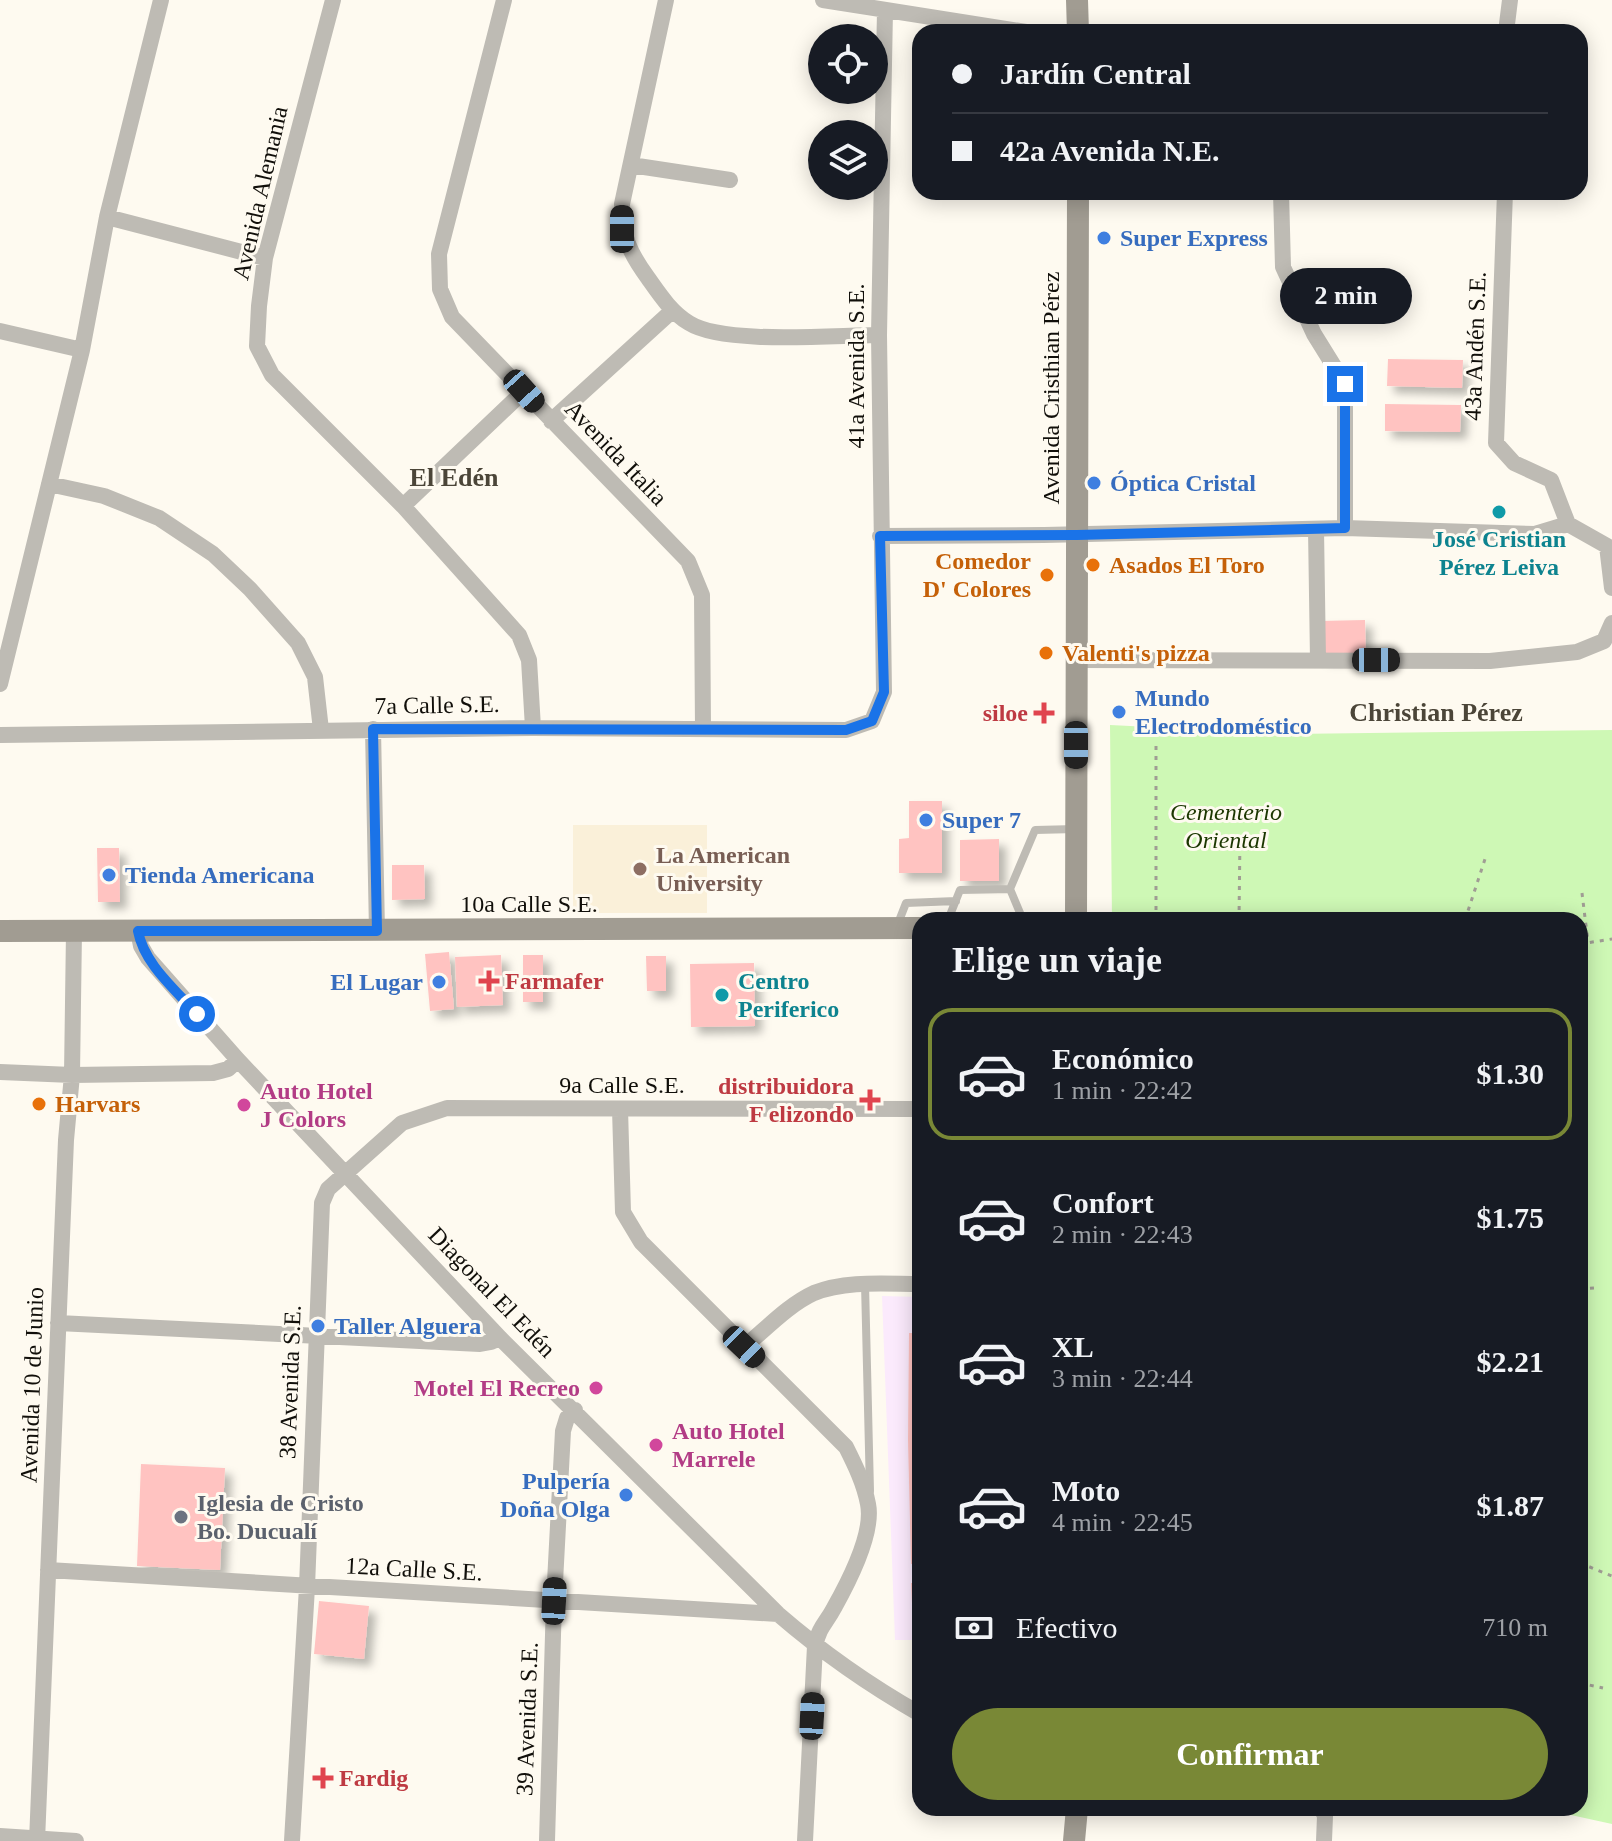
<!DOCTYPE html>
<html lang="es">
<meta charset="utf-8">
<style>
body{margin:0;font-family:Georgia,serif;background:#242831;color:#f1f3f6;height:100vh;display:flex;flex-direction:column;font-size:30px;white-space:nowrap}
*{box-sizing:border-box;margin:0}
p{font-size:26px;color:#9ea1a6}
.icon{flex:none;width:44px;height:44px;fill:none;stroke:currentColor;stroke-width:2;stroke-linecap:round;stroke-linejoin:round}
.map{position:relative;flex:1;overflow:hidden}
.sheet{position:absolute;left:912px;top:912px;width:676px;height:904px;display:flex;flex-direction:column;background:#171b24;border-radius:24px;box-shadow:0 4px 20px #0003}
.sheet>*{flex:none}
.hud{position:absolute;left:912px;top:24px;width:676px;height:176px;border-radius:24px;box-shadow:0 4px 20px #0003;display:grid;align-content:center;height:176px;padding:0 40px;background:#171b24}
.buttons{position:absolute;left:808px;top:24px;display:grid;gap:16px}
.buttons a{display:grid;place-items:center;width:80px;height:80px;border-radius:50%;background:#171b24;box-shadow:0 4px 20px #0003;font-size:40px}
.end{position:absolute;width:36px;height:36px;margin:-18px;border:10px solid #1a73e8;background:#fff;box-shadow:0 0 0 4px #fff}
.from{border-radius:50%}
.bubble{position:absolute;height:56px;border-radius:28px;background:#171b24;box-shadow:0 4px 20px #0003;font-size:26px;font-weight:600;line-height:56px;text-align:center}
.car{position:absolute;width:24px;height:48px;margin:-24px -12px;border-radius:10px;box-shadow:0 0 6px 2px #0007;background:linear-gradient(#222 24%,#8ab4d8 0 40%,#222 0 76%,#8ab4d8 0 86%,#222 0)}
.hud b{display:flex;align-items:center;gap:28px;height:76px;font-size:30px}
.hud b+b{border-top:2px solid #363941}
.hud i{width:20px;height:20px;background:#f1f3f6}
ul{padding:0;list-style:none}
li{display:flex;align-items:center;gap:24px;height:132px;margin:0 16px 12px;padding:0 24px;border:4px solid transparent;border-radius:24px}
li div{flex:1}
li b{display:block;font-size:30px}
li em{font-style:normal;font-weight:600}
li.on{border-color:#798836}
li>.icon{width:72px;height:72px;stroke-width:1.5}
h2{padding:0 40px;font-size:36px;line-height:96px}
.pay{display:flex;align-items:center;gap:20px;height:88px;padding:0 40px;font-size:30px}
.pay p{margin-inline-start:auto}
.cta{display:flex;gap:16px;margin-top:auto;padding:16px 40px}
.cta a{flex:1;height:92px;border-radius:48px;background:#798836;color:#fff;font-size:32px;font-weight:600;line-height:92px;text-align:center}
.map>svg:first-child{display:block}
.commercial{fill:#fbeafc}
.built{fill:#faf0d9}
.green{fill:#cef8b5}
.building{fill:#ffc3c1;filter:url(#shadow)}
.lines{fill:none;stroke-linecap:round;stroke-linejoin:round}
.path{stroke:#a09d94;stroke-width:3;stroke-dasharray:4 6;stroke-linecap:butt}
.lane{stroke:#bebbb4;stroke-width:8}
.street{stroke:#bebbb4;stroke-width:16}
.secondary{stroke:#a19c92;stroke-width:22}
.route{stroke:#1a73e8;stroke-width:10}
.shop-dot{fill:#3f7fe0;stroke:#fefaf0;stroke-width:3}
.culture-dot{fill:#0f9aa8;stroke:#fefaf0;stroke-width:3}
.food-dot{fill:#e8710a;stroke:#fefaf0;stroke-width:3}
.health-dot{fill:#e0444e;stroke:#fefaf0;stroke-width:3}
.education-dot{fill:#8d6e63;stroke:#fefaf0;stroke-width:3}
.hotel-dot{fill:#d1479c;stroke:#fefaf0;stroke-width:3}
.worship-dot{fill:#6b7280;stroke:#fefaf0;stroke-width:3}
.labels{text-anchor:middle;dominant-baseline:central;stroke-width:6;stroke-linejoin:round;paint-order:stroke}
.street-label{font-size:24px;fill:#110f0a;stroke:#fefaf0}
.shop-label{font-size:24px;font-weight:bold;fill:#366cbe;stroke:#fefaf0;text-anchor:start}
.culture-label{font-size:24px;font-weight:bold;fill:#0d838f;stroke:#fefaf0}
.food-label{font-size:24px;font-weight:bold;fill:#c56008;stroke:#fefaf0;text-anchor:start}
.health-label{font-size:24px;font-weight:bold;fill:#be3a42;stroke:#fefaf0;text-anchor:end}
.park-label{font-size:24px;font-style:italic;fill:#1b3700;stroke:#fefaf0}
.education-label{font-size:24px;font-weight:bold;fill:#785e54;stroke:#fefaf0;text-anchor:start}
.hotel-label{font-size:24px;font-weight:bold;fill:#b23c85;stroke:#fefaf0;text-anchor:start}
.worship-label{font-size:24px;font-weight:bold;fill:#5b616d;stroke:#fefaf0;text-anchor:start}
.neighbourhood-label{font-size:26px;font-weight:bold;fill:#4b4538;stroke:#fefaf0}
</style>
<div class="map">
<svg width="1612" height="1841" viewBox="0 0 1612 1841">
<defs>
<filter id="shadow"><feDropShadow dx="7" dy="7" stdDeviation="4" flood-color="#0004"/></filter>
</defs>
<rect width="100%" height="100%" fill="#fefaf0"/>
<path class="commercial" d="M882,1296L920,1297V1640H895Z"/>
<path class="built" d="M573,825H707V913H573Z"/>
<path class="green" d="M1110,725L1291,734L1612,730V1824L1539,1808H1580V920H1112Z"/>
<path class="building" d="M1388,359L1463,360L1462,388L1387,386Z
M1385,404L1461,405L1460,432L1385,431Z
M1365,620L1366,657H1322L1320,621Z
M909,801H942V873H899V839L909,838Z
M999,839V881H960V840Z
M97,848H119L120,902H98Z
M392,865H424L425,899L392,900Z
M449,952L454,1009L430,1011L425,954Z
M501,955L503,1005L457,1007L455,957Z
M523,955H543V1002H523Z
M646,956H666V991H647Z
M754,963L755,1026L691,1027L690,964Z
M909,1333H920V1564H911L908,1440Z
M141,1464L225,1468L220,1570L137,1566Z
M911,1583H920V1603L912,1604Z
M319,1601L369,1606L364,1659L314,1654Z"/>
<g class="lines">
<path class="path" d="M1582,893L1588,942
M1156,920V745
M1239,920L1240,835
M1465,920L1485,859
M1580,944L1612,939
M1580,1289L1594,1288
M1580,1563L1612,1576
M1580,1683L1603,1688"/>
<path class="lane" d="M1010,889L1035,830L1076,829
M948,920L960,890L1010,889L1023,920
M897,926L906,903L956,901
M865,1284L870,1491"/>
<path class="street" d="M333,0L265,258L259,306L257,346L272,375L403,506L519,635L529,660L533,728
M504,0L439,254L440,289L452,317L688,561L702,595L703,729
M666,0L622,204C622,236 629,252 648,278C660,295 671,312 689,323C724,345 834,335 879,335
M823,0L1026,32
M1506,32L1510,0
M631,165L730,180
M1281,192L1283,267L1314,334L1345,384V528
M1505,192L1496,443L1514,463L1551,480L1568,524L1607,546L1612,588
M107,217L265,258
M0,331L82,350
M551,421L672,311
M49,484L104,496L159,518L213,554L250,589L298,643L315,677L321,730
M403,506L524,391
M1316,529L1318,660
M880,536L1044,535L1345,528L1535,534L1568,524
M1076,660L1490,661L1577,652L1604,641L1612,623
M0,684L82,350L107,217L161,0
M373,729L377,931
M0,735L533,728L846,730L872,721L884,692L879,335L885,10
M138,931L141,946L148,958L238,1060L500,1338L778,1614C822,1652 869,1685 920,1714
M0,1072L72,1075L213,1073L228,1069L238,1060
M620,1109L623,1212L641,1242L846,1447C855,1465 864,1483 868,1504C874,1533 848,1583 834,1608C825,1625 820,1625 815,1646L805,1841
M58,1323L480,1344L491,1342L500,1338
M744,1347C766,1329 788,1305 814,1293C846,1280 886,1284 920,1284
M48,1570L778,1614
M1321,1808L1325,1816L1324,1841
M0,1836L76,1841
M37,1841L66,1140L72,1075L74,931
M292,1841L307,1587L322,1203L328,1189L402,1123L447,1108L920,1109
M547,1841L554,1601L563,1431L567,1418L575,1410"/>
<path class="secondary" d="M1077,0L1078,32
M1076,920L1078,192
M0,931L920,928
M1074,1841L1077,1808"/>
</g>
<g class="lines">
<path class="route" d="M197,1014C175,989 144,964 138,931H377L373,729L846,730L872,721L884,692L880,536L1077,535L1345,528V384"/>
</g>
<g class="shop-dot">
<circle cx="1104" cy="238" r="8"/>
<circle cx="1094" cy="483" r="8"/>
<circle cx="1119" cy="712" r="8"/>
<circle cx="926" cy="820" r="8"/>
<circle cx="109" cy="875" r="8"/>
<circle cx="439" cy="982" r="8"/>
<circle cx="318" cy="1326" r="8"/>
<circle cx="626" cy="1495" r="8"/>
</g>
<g class="culture-dot">
<circle cx="1499" cy="512" r="8"/>
<circle cx="722" cy="995" r="8"/>
</g>
<g class="food-dot">
<circle cx="1093" cy="565" r="8"/>
<circle cx="1047" cy="575" r="8"/>
<circle cx="1046" cy="653" r="8"/>
<circle cx="39" cy="1104" r="8"/>
</g>
<g class="health-dot">
<path d="M1040 701h8v8h8v8h-8v8h-8v-8h-8v-8h8z"/>
<path d="M485 969h8v8h8v8h-8v8h-8v-8h-8v-8h8z"/>
<path d="M866 1088h8v8h8v8h-8v8h-8v-8h-8v-8h8z"/>
<path d="M319 1766h8v8h8v8h-8v8h-8v-8h-8v-8h8z"/>
</g>
<circle class="education-dot" cx="640" cy="869" r="8"/>
<g class="hotel-dot">
<circle cx="244" cy="1105" r="8"/>
<circle cx="596" cy="1388" r="8"/>
<circle cx="656" cy="1445" r="8"/>
</g>
<circle class="worship-dot" cx="181" cy="1517" r="8"/>
<g class="labels">
<g class="street-label">
<text transform="translate(260 193) rotate(-77)">Avenida Alemania</text>
<text transform="translate(1475 346) rotate(-88)">43a Andén S.E.</text>
<text transform="translate(856 366) rotate(-90)">41a Avenida S.E.</text>
<text transform="translate(1051 388) rotate(-90)">Avenida Cristhian Pérez</text>
<text transform="translate(616 453) rotate(46)">Avenida Italia</text>
<text transform="translate(437 705) rotate(-1)">7a Calle S.E.</text>
<text x="529" y="904">10a Calle S.E.</text>
<text x="622" y="1085">9a Calle S.E.</text>
<text transform="translate(492 1292) rotate(46)">Diagonal El Edén</text>
<text transform="translate(290 1382) rotate(-88)">38 Avenida S.E.</text>
<text transform="translate(32 1385) rotate(-88)">Avenida 10 de Junio</text>
<text transform="translate(414 1569) rotate(3)">12a Calle S.E.</text>
<text transform="translate(527 1719) rotate(-88)">39 Avenida S.E.</text>
</g>
<g class="shop-label">
<text x="1120" y="238">Super Express</text>
<text x="1110" y="483">Óptica Cristal</text>
<text x="1135" y="698">Mundo<tspan x="1135" dy="28">Electrodoméstico</tspan></text>
<text x="942" y="820">Super 7</text>
<text x="125" y="875">Tienda Americana</text>
<text x="423" y="982" text-anchor="end">El Lugar</text>
<text x="334" y="1326">Taller Alguera</text>
<text x="610" y="1481" text-anchor="end">Pulpería<tspan x="610" dy="28">Doña Olga</tspan></text>
</g>
<g class="culture-label">
<text x="1499" y="539">José Cristian<tspan x="1499" dy="28">Pérez Leiva</tspan></text>
<text x="738" y="981" text-anchor="start">Centro<tspan x="738" dy="28">Periferico</tspan></text>
</g>
<g class="food-label">
<text x="1031" y="561" text-anchor="end">Comedor<tspan x="1031" dy="28">D' Colores</tspan></text>
<text x="1109" y="565">Asados El Toro</text>
<text x="1062" y="653">Valenti's pizza</text>
<text x="55" y="1104">Harvars</text>
</g>
<g class="health-label">
<text x="1028" y="713">siloe</text>
<text x="505" y="981" text-anchor="start">Farmafer</text>
<text x="854" y="1086">distribuidora<tspan x="854" dy="28">F elizondo</tspan></text>
<text x="339" y="1778" text-anchor="start">Fardig</text>
</g>
<g class="park-label">
<text x="1226" y="812">Cementerio<tspan x="1226" dy="28">Oriental</tspan></text>
</g>
<g class="education-label">
<text x="656" y="855">La American<tspan x="656" dy="28">University</tspan></text>
</g>
<g class="hotel-label">
<text x="260" y="1091">Auto Hotel<tspan x="260" dy="28">J Colors</tspan></text>
<text x="580" y="1388" text-anchor="end">Motel El Recreo</text>
<text x="672" y="1431">Auto Hotel<tspan x="672" dy="28">Marrele</tspan></text>
</g>
<g class="worship-label">
<text x="197" y="1503">Iglesia de Cristo<tspan x="197" dy="28">Bo. Ducualí</tspan></text>
</g>
<g class="neighbourhood-label">
<text x="454" y="477">El Edén</text>
<text x="1436" y="712">Christian Pérez</text>
</g>
</g>
</svg>
<div class="buttons">
<a><svg class="icon" aria-label="locate" viewBox="0 0 24 24"><circle cx="12" cy="12" r="6"/><path d="M12 2v4M12 18v4M2 12h4M18 12h4"/></svg></a>
<a><svg class="icon" aria-label="layers" viewBox="0 0 24 24"><path d="M12 4l9 5-9 5-9-5zM3 14l9 5 9-5"/></svg></a>
</div>
<i class="end from" style="left:197px;top:1014px"></i>
<i class="end" style="left:1345px;top:384px"></i>
<div class="bubble" style="left:1280px;top:268px;width:132px">2 min</div>
<i class="car" style="left:622px;top:229px;rotate:0deg"></i>
<i class="car" style="left:524px;top:391px;rotate:138deg"></i>
<i class="car" style="left:1376px;top:660px;rotate:90deg"></i>
<i class="car" style="left:1076px;top:745px;rotate:180deg"></i>
<i class="car" style="left:744px;top:1347px;rotate:134deg"></i>
<i class="car" style="left:554px;top:1601px;rotate:3deg"></i>
<i class="car" style="left:812px;top:1716px;rotate:3deg"></i>
<div class="hud">
<b><i class="from"></i>Jardín Central</b>
<b><i></i>42a Avenida N.E.</b>
</div>
<section class="sheet">
<h2>Elige un viaje</h2>
<ul>
<li class="on"><svg class="icon" aria-label="car" viewBox="0 0 24 24"><path d="M5 17H2v-5l4-1 3-4h7l3 4 3 1v5h-3M9 17h6M6 11h13"/><circle cx="7" cy="17" r="2"/><circle cx="17" cy="17" r="2"/></svg><div><b>Económico</b><p>1 min · 22:42</p></div><em>$1.30</em></li>
<li><svg class="icon" aria-label="car" viewBox="0 0 24 24"><path d="M5 17H2v-5l4-1 3-4h7l3 4 3 1v5h-3M9 17h6M6 11h13"/><circle cx="7" cy="17" r="2"/><circle cx="17" cy="17" r="2"/></svg><div><b>Confort</b><p>2 min · 22:43</p></div><em>$1.75</em></li>
<li><svg class="icon" aria-label="car" viewBox="0 0 24 24"><path d="M5 17H2v-5l4-1 3-4h7l3 4 3 1v5h-3M9 17h6M6 11h13"/><circle cx="7" cy="17" r="2"/><circle cx="17" cy="17" r="2"/></svg><div><b>XL</b><p>3 min · 22:44</p></div><em>$2.21</em></li>
<li><svg class="icon" aria-label="car" viewBox="0 0 24 24"><path d="M5 17H2v-5l4-1 3-4h7l3 4 3 1v5h-3M9 17h6M6 11h13"/><circle cx="7" cy="17" r="2"/><circle cx="17" cy="17" r="2"/></svg><div><b>Moto</b><p>4 min · 22:45</p></div><em>$1.87</em></li>
</ul>
<div class="pay"><svg class="icon" aria-label="cash" viewBox="0 0 24 24"><path d="M3 7h18v10H3z"/><circle cx="12" cy="12" r="2"/></svg>Efectivo<p>710 m</p></div>
<div class="cta"><a>Confirmar</a></div>
</section>
</div>
